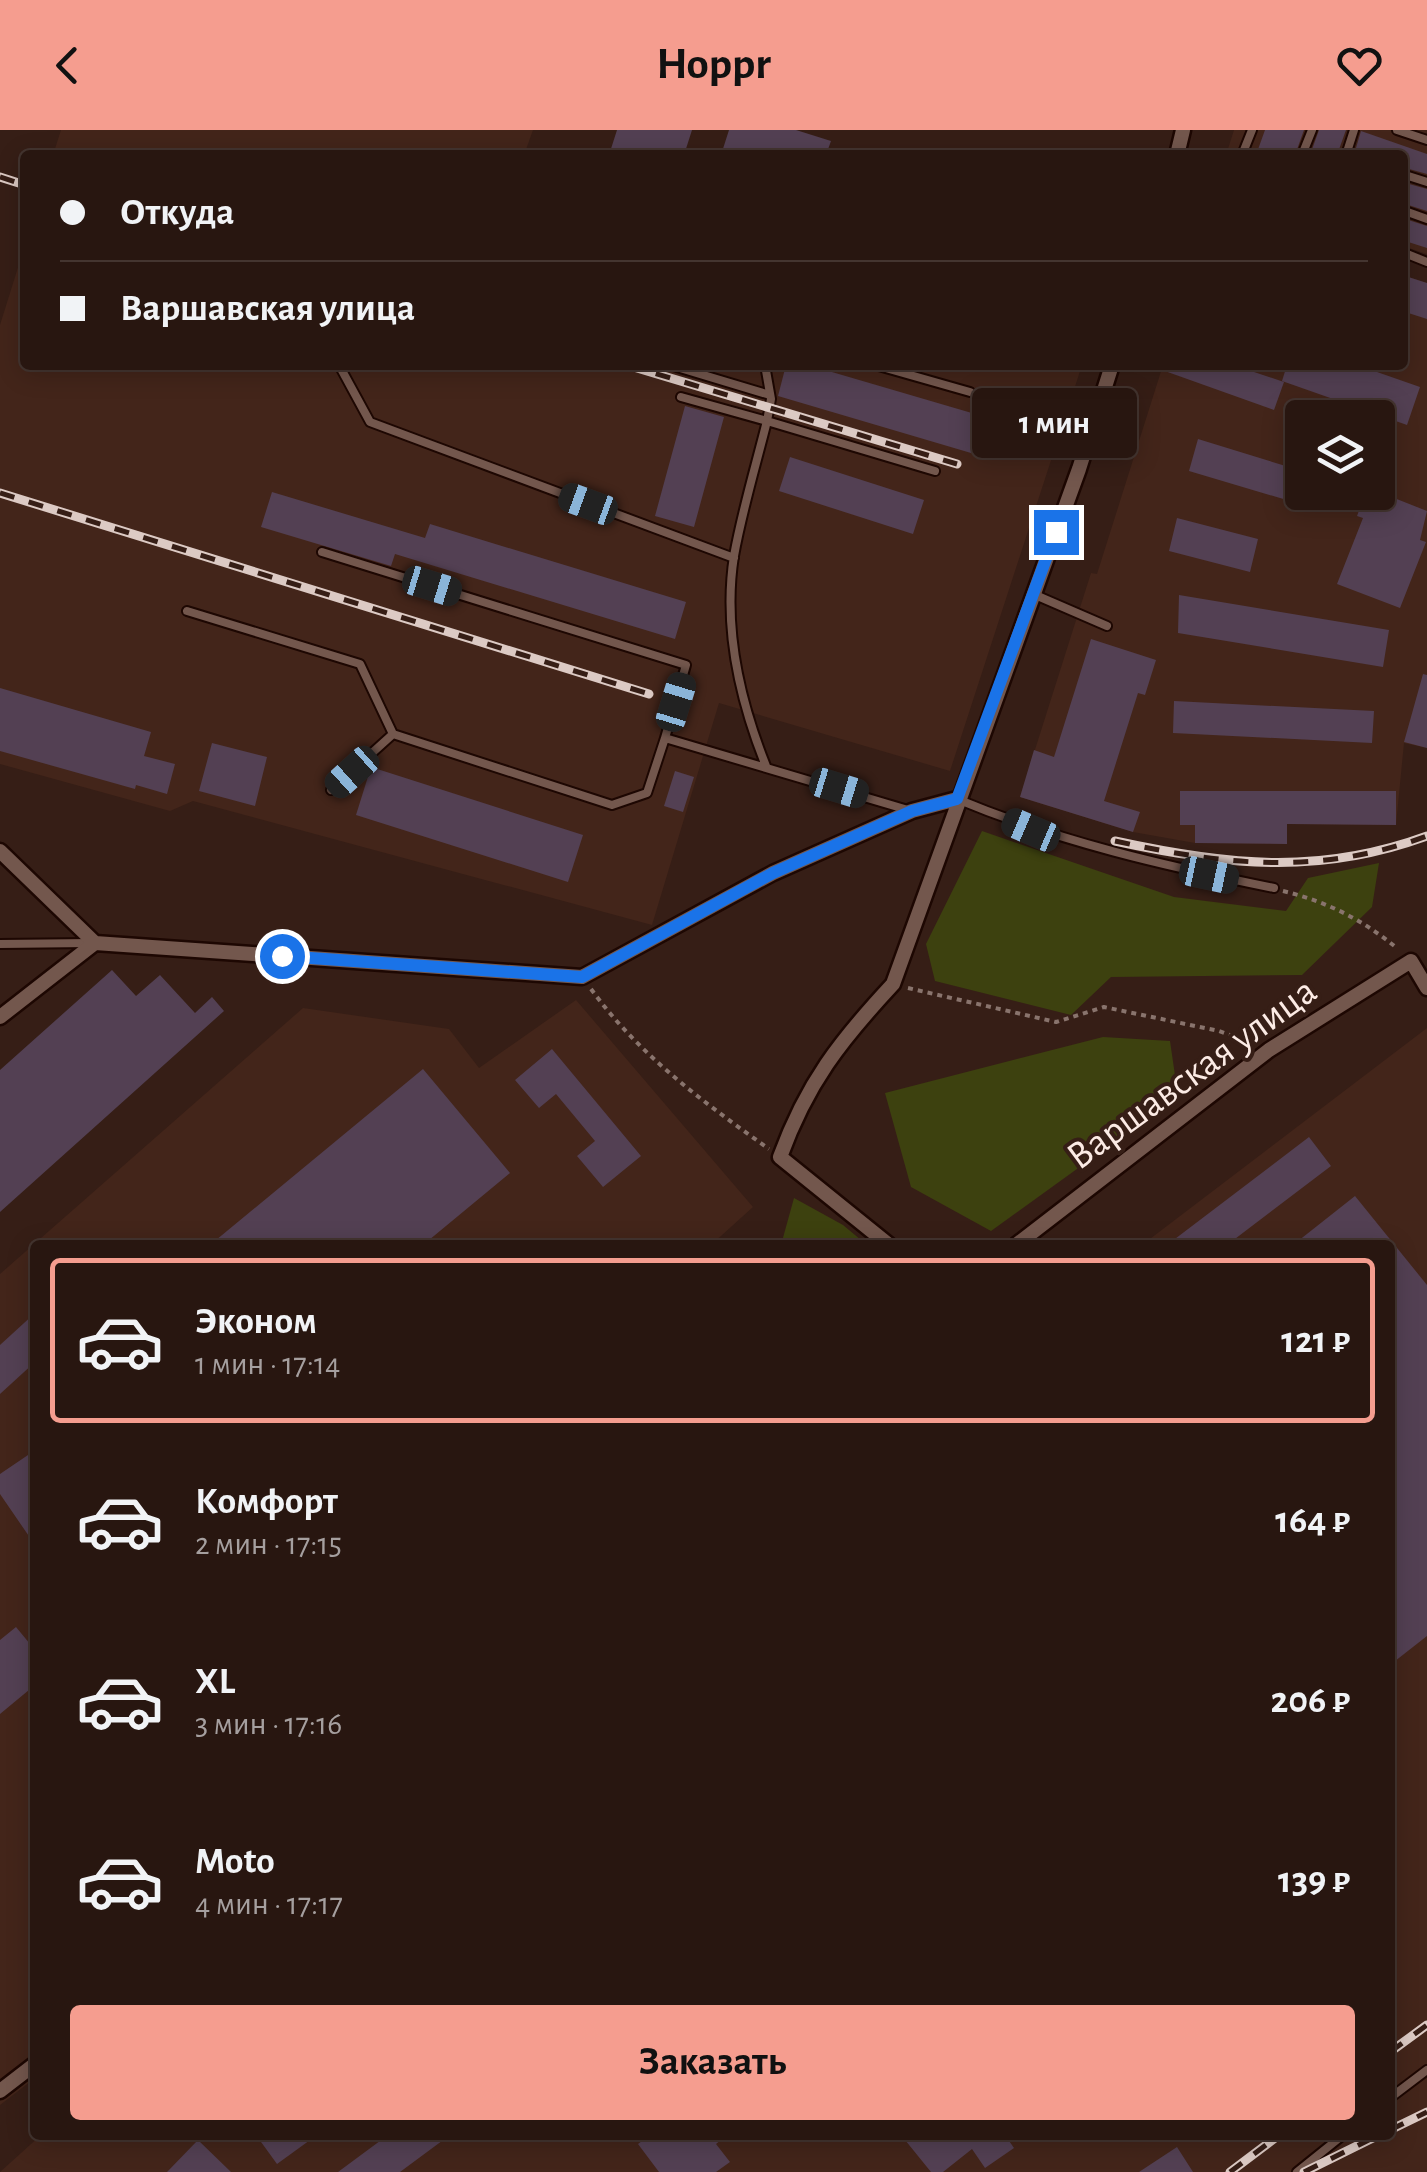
<!DOCTYPE html>
<html lang="ru">
<meta charset="utf-8">
<style>
body{margin:0;font-family:"Alegreya Sans",sans-serif;background:#301f19;color:#f1f3f6;height:100vh;display:flex;flex-direction:column;font-size:38px;white-space:nowrap}
*{box-sizing:border-box;margin:0}
p{font-size:32px;color:#a59f9f}
.icon{flex:none;width:55px;height:55px;fill:none;stroke:currentColor;stroke-width:2;stroke-linecap:round;stroke-linejoin:round}
.map{position:relative;flex:1;overflow:hidden}
.side{position:absolute;left:30px;top:1110px;width:1365px;height:900px;display:flex;flex-direction:column;background:#281610;border-radius:10px;box-shadow:0 5px 25px #0003,0 0 0 2px #443530}
.side>*{flex:none}
.top-card{position:absolute;left:20px;top:20px;width:1388px;height:220px;border-radius:10px;box-shadow:0 5px 25px #0003,0 0 0 2px #443530;display:grid;align-content:center;height:220px;padding:0 40px;background:#281610}
.tools{position:absolute;left:1285px;top:270px;display:grid;gap:20px}
.tools a{display:grid;place-items:center;width:110px;height:110px;border-radius:10px;background:#281610;box-shadow:0 5px 25px #0003,0 0 0 2px #443530;font-size:50px}
.end{position:absolute;width:45px;height:45px;margin:-22px;border:12px solid #1a73e8;background:#fff;box-shadow:0 0 0 5px #fff}
.from{border-radius:50%}
.bubble{position:absolute;height:70px;border-radius:10px;background:#281610;box-shadow:0 5px 25px #0003,0 0 0 2px #443530;font-size:32px;font-weight:600;line-height:70px;text-align:center}
.car{position:absolute;width:30px;height:60px;margin:-30px -15px;border-radius:12px;box-shadow:0 0 8px 2px #0007;background:linear-gradient(#222 24%,#8ab4d8 0 40%,#222 0 76%,#8ab4d8 0 86%,#222 0)}
.top-card b{display:flex;align-items:center;gap:35px;height:95px;font-size:38px}
.top-card b+b{border-top:2px solid #443530}
.top-card i{width:25px;height:25px;background:#f1f3f6}
ul{padding:18px 0 0;list-style:none}
li{display:flex;align-items:center;gap:30px;height:165px;margin:0 20px 15px;padding:0 20px;border:5px solid transparent;border-radius:10px}
li div{flex:1}
li b{display:block;font-size:38px}
li em{font-style:normal;font-weight:600}
li.on{border-color:#f59d8f}
li>.icon{width:90px;height:90px;stroke-width:1.5}
.action{display:flex;gap:20px;margin-top:auto;padding:20px 40px}
.action a{flex:1;height:115px;border-radius:10px;background:#f59d8f;color:#111;font-size:40px;font-weight:600;line-height:115px;text-align:center}
header{display:flex;justify-content:space-between;align-items:center;height:130px;padding:0 40px;background:#f59d8f;color:#111;font-size:45px;font-weight:600}
.map>svg:first-child{display:block}
.built{fill:#43251a;fill-rule:evenodd}
.green{fill:#3d410f}
.building{fill:#534053}
.lines{fill:none;stroke-linecap:round;stroke-linejoin:round}
.service-casing{stroke:#1d0702;stroke-width:12}
.minor-casing{stroke:#1d0702;stroke-width:19}
.path{stroke:#89746d;stroke-width:4;stroke-dasharray:5 5;stroke-linecap:butt}
.service{stroke:#73574d;stroke-width:8}
.minor{stroke:#73574d;stroke-width:14}
.rail-casing{stroke:#dccac4;stroke-width:9}
.rail{stroke:#361e16;stroke-width:5;stroke-dasharray:15;stroke-linecap:butt}
.route{stroke:#1a73e8;stroke-width:12}
.labels{text-anchor:middle;dominant-baseline:central;stroke-width:8;stroke-linejoin:round;paint-order:stroke}
.street-label{font-size:40px;fill:#fcebe5;stroke:#361e16}
</style>
<header><svg class="icon" aria-label="back" viewBox="0 0 24 24"><path d="M15 5l-7 7 7 7"/></svg>Hoppr<svg class="icon" aria-label="heart" viewBox="0 0 24 24"><path d="M12 20l-8-8c-3-5 5-10 8-4 3-6 11-1 8 4z"/></svg></header>
<div class="map">
<svg width="1427" height="2042" viewBox="0 0 1427 2042">
<rect width="100%" height="100%" fill="#361e16"/>
<path class="built" d="M61,0H533L524,25H53Z
M1234,0H1427V124L1403,116L1402,25H1226Z
M25,115V235H1082L950,641L719,573L652,795L193,671L170,681L0,634V195Z
M1403,145L1427,153V618L1404,613L1396,695L1287,694V714L1195,713L1133,702L1020,667L1091,443L1097,444L1163,235H1402ZM1302,288H1378V362H1302Z
M576,870L753,1077L711,1115H35V1948L0,1975V1144L303,878L449,899L479,938Z
M1427,898V2042H0L41,2005H1390V1115H1142Z"/>
<path class="green" d="M982,701L1174,767L1286,781L1308,748L1379,733L1372,777L1302,845L1111,847L1071,885L935,851L926,814Z
M1103,907L1170,911L1178,966L991,1101L911,1057L885,963Z
M794,1068L843,1095L867,1115H781Z"/>
<path class="building" d="M617,0H692L684,25H609Z
M729,0H796L831,11L826,25H721Z
M1265,0H1304L1295,25H1256Z
M1319,0H1346L1337,25H1310Z
M1361,1L1427,24V44L1402,37V25H1377L1356,18Z
M1402,52L1427,59V81L1402,73Z
M1402,88L1427,96V118L1402,110Z
M1402,145L1427,153V189L1402,181Z
M786,235H808L982,286L971,323L778,266Z
M1148,235H1233L1284,252L1274,280Z
M1287,235H1357L1420,257L1407,295L1282,251Z
M685,276L724,287L694,397L655,386Z
M1198,309L1302,341V362H1322L1317,379L1189,341Z
M790,327L924,370L913,404L779,361Z
M272,362L425,408L430,394L686,472L675,509L395,424L391,436L261,397Z
M1366,362H1379L1427,381L1420,410L1426,412L1400,478L1337,454L1363,388L1357,386Z
M1177,388L1258,409L1250,442L1169,421Z
M1179,465L1389,500L1383,537L1178,503Z
M1091,509L1156,530L1145,565L1138,563L1104,671L1140,682L1133,702L1020,667L1034,620L1054,627Z
M1423,544L1427,545V618L1404,612Z
M0,558L151,602L144,626L175,634L167,664L136,655L135,659L0,621Z
M1174,571L1374,581L1372,613L1173,603Z
M212,613L267,627L255,676L199,661Z
M371,637L583,705L568,752L356,685Z
M675,641L694,647L683,682L664,676Z
M1180,661H1396V695L1287,694V714L1195,713V695H1180Z
M112,840L136,866L160,845L195,883L212,867L224,881L0,1082V940Z
M552,919L641,1026L603,1057L577,1026L595,1011L556,964L539,978L515,950Z
M423,939L510,1043L423,1115H210Z
M1309,1007L1331,1036L1227,1115H1167Z
M1355,1066L1427,1155V1506L1390,1535V1115H1293Z
M35,1183V1232L0,1264V1215Z
M28,1325L35,1335V1415L0,1364V1344Z
M16,1497L35,1520V1555L0,1584V1510Z
M256,2005H317L277,2034Z
M388,2005H450L400,2042H338Z
M650,2005H727L716,2014L730,2032L716,2042H659L638,2014Z
M901,2005H1005L1014,2018L985,2038L972,2019L943,2042H931Z
M198,2010L231,2042H167Z
M1177,2017L1193,2042H1139Z"/>
<g class="lines">
<defs>
<path id="service" d="M1397,0L1427,10
M1242,25L1252,0
M1302,25L1312,0
M1346,25L1354,0
M1402,44L1427,52
M1402,80L1427,89
M1402,122L1427,132
M339,235L370,292L734,428
M670,235L770,265
M765,235L771,269L767,291L935,341
M875,235L970,262
M681,267L767,291C756,335 742,381 734,426C723,496 740,571 766,636
M322,422L686,535L665,608
M1033,464L1107,496
M187,481L360,534L393,604
M331,660L393,604L612,675L647,663L665,608L908,680
M957,669C1060,712 1165,736 1274,758
M0,814L90,813
M1390,1968L1427,1940
M1297,2042L1343,2005"/>
<path id="minor" d="M1177,25L1183,0
M0,721L95,813L582,847L773,743L912,681L957,669
M0,887L95,813
M889,1115L780,1027C807,953 840,911 893,854L1079,339L1112,235
M1016,1115L1269,920L1411,831L1427,858
M0,1961L35,1934"/>
</defs>
<use href="#service" class="service-casing"/>
<use href="#minor" class="minor-casing"/>
<path class="path" d="M1283,761C1328,772 1363,790 1398,819
M908,858L1056,892L1104,877L1219,901L1252,913
M591,859C639,925 703,972 769,1019"/>
<use href="#service" class="service"/>
<use href="#minor" class="minor"/>
<defs>
<path id="rail" d="M0,47L25,55
M627,235L957,334
M0,363L649,564
M1115,711C1225,735 1318,746 1427,706
M1390,1922L1427,1895
M1390,2000L1427,1982
M1230,2042L1279,2005
M1304,2042L1379,2005"/>
</defs>
<use href="#rail" class="rail-casing"/>
<use href="#rail" class="rail"/>
</g>
<g class="lines">
<path class="route" d="M282,826L582,847L773,743L912,681L957,669L1056,402"/>
</g>
<g class="labels">
<g class="street-label">
<text transform="translate(1192 944) rotate(-36)">Варшавская улица</text>
</g>
</g>
</svg>
<div class="tools">
<a><svg class="icon" aria-label="layers" viewBox="0 0 24 24"><path d="M12 4l9 5-9 5-9-5zM3 14l9 5 9-5"/></svg></a>
</div>
<i class="end from" style="left:282px;top:826px"></i>
<i class="end" style="left:1056px;top:402px"></i>
<div class="bubble" style="left:972px;top:258px;width:165px">1 мин</div>
<i class="car" style="left:588px;top:374px;rotate:290deg"></i>
<i class="car" style="left:432px;top:456px;rotate:107deg"></i>
<i class="car" style="left:676px;top:572px;rotate:17deg"></i>
<i class="car" style="left:352px;top:642px;rotate:228deg"></i>
<i class="car" style="left:839px;top:658px;rotate:107deg"></i>
<i class="car" style="left:1031px;top:700px;rotate:293deg"></i>
<i class="car" style="left:1209px;top:745px;rotate:102deg"></i>
<div class="top-card">
<b><i class="from"></i>Откуда</b>
<b><i></i>Варшавская улица</b>
</div>
<section class="side">
<ul>
<li class="on"><svg class="icon" aria-label="car" viewBox="0 0 24 24"><path d="M5 17H2v-5l4-1 3-4h7l3 4 3 1v5h-3M9 17h6M6 11h13"/><circle cx="7" cy="17" r="2"/><circle cx="17" cy="17" r="2"/></svg><div><b>Эконом</b><p>1 мин · 17:14</p></div><em>121 ₽</em></li>
<li><svg class="icon" aria-label="car" viewBox="0 0 24 24"><path d="M5 17H2v-5l4-1 3-4h7l3 4 3 1v5h-3M9 17h6M6 11h13"/><circle cx="7" cy="17" r="2"/><circle cx="17" cy="17" r="2"/></svg><div><b>Комфорт</b><p>2 мин · 17:15</p></div><em>164 ₽</em></li>
<li><svg class="icon" aria-label="car" viewBox="0 0 24 24"><path d="M5 17H2v-5l4-1 3-4h7l3 4 3 1v5h-3M9 17h6M6 11h13"/><circle cx="7" cy="17" r="2"/><circle cx="17" cy="17" r="2"/></svg><div><b>XL</b><p>3 мин · 17:16</p></div><em>206 ₽</em></li>
<li><svg class="icon" aria-label="car" viewBox="0 0 24 24"><path d="M5 17H2v-5l4-1 3-4h7l3 4 3 1v5h-3M9 17h6M6 11h13"/><circle cx="7" cy="17" r="2"/><circle cx="17" cy="17" r="2"/></svg><div><b>Moto</b><p>4 мин · 17:17</p></div><em>139 ₽</em></li>
</ul>
<div class="action"><a>Заказать</a></div>
</section>
</div>
